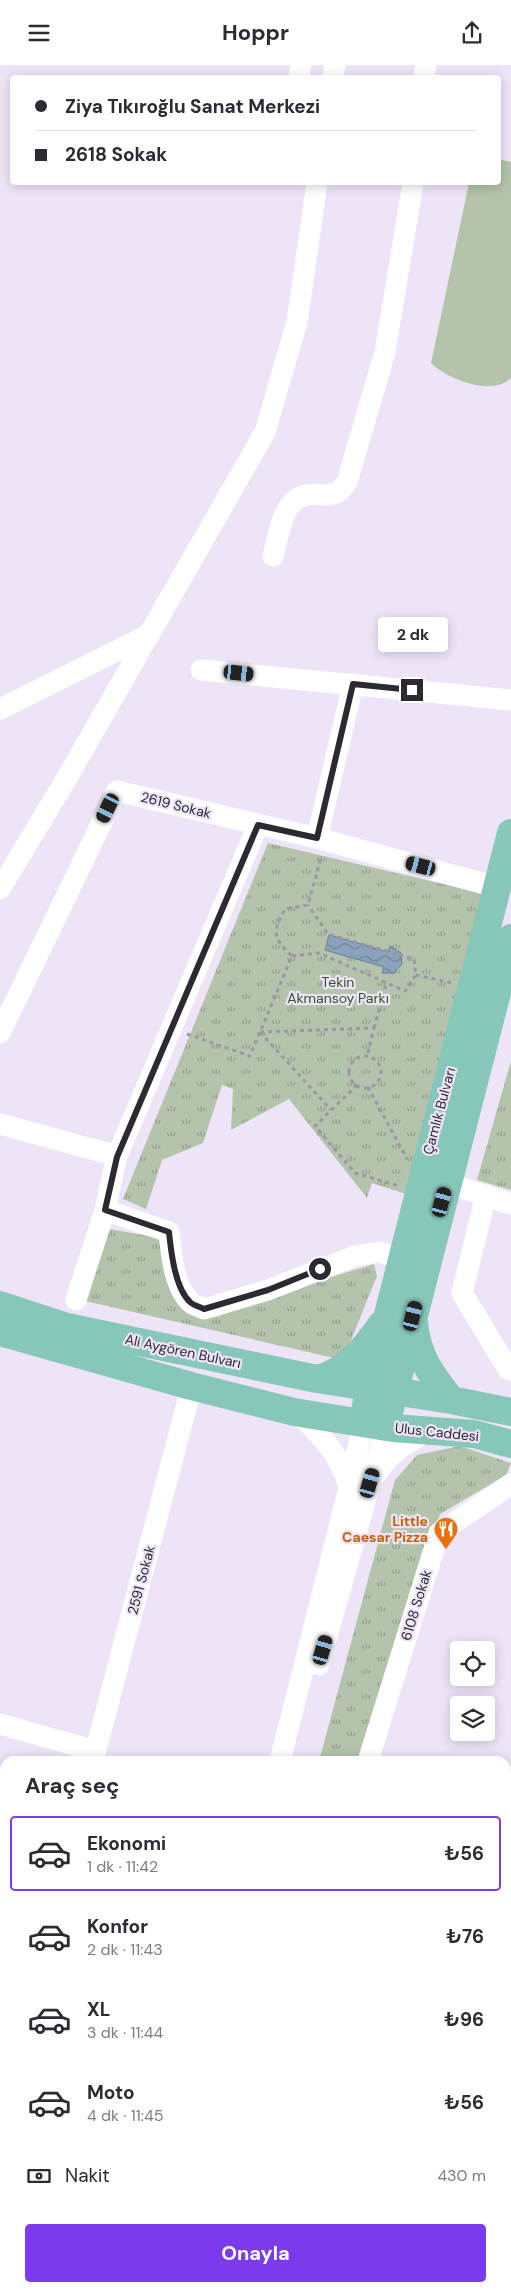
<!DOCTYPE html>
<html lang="tr">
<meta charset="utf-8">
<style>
body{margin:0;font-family:"DM Sans",sans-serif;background:#f7f7f7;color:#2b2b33;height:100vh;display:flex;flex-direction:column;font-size:19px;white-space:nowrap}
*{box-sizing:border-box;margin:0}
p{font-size:16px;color:#7c7c81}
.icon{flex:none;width:28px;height:28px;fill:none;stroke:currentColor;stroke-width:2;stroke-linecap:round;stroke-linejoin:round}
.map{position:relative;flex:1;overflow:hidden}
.panel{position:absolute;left:0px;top:1691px;width:511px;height:536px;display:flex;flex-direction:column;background:#fff;border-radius:15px 15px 0 0;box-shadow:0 2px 12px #0003}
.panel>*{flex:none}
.banner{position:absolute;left:10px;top:10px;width:491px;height:110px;border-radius:5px;box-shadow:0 2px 12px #0003;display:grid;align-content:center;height:110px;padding:0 25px;background:#fff}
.controls{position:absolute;left:450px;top:1576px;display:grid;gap:10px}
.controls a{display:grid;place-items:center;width:45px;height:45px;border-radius:5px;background:#fff;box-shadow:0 2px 12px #0003;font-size:25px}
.end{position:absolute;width:22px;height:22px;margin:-11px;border:6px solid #2c2930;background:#fff;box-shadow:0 0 0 2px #fff}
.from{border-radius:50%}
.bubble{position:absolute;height:35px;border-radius:5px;background:#fff;box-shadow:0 2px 12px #0003;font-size:16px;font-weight:700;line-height:35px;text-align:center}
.car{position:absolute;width:15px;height:30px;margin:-15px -8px;border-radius:6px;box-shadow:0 0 4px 1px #0007;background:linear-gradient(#222 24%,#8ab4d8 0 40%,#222 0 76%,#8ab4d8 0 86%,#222 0)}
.banner b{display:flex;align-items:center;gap:18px;height:48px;font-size:19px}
.banner b+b{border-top:1px solid #e1e1e2}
.banner i{width:12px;height:12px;background:#2b2b33}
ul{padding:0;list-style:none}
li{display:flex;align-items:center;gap:15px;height:75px;margin:0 10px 8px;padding:0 15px;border:2px solid transparent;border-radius:5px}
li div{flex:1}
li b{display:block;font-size:19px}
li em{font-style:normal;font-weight:700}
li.selected{border-color:#7c3aed}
li>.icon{width:45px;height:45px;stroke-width:1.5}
h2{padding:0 25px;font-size:22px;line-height:60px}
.pay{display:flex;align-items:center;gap:12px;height:55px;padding:0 25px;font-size:19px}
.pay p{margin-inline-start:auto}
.button{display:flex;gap:10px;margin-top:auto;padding:10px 25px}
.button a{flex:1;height:58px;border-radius:5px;background:#7c3aed;color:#fff;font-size:20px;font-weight:700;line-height:58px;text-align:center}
header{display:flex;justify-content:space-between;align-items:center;height:65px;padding:0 25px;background:#fff;font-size:22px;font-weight:700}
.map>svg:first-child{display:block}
.grass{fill:url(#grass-tufts)}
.pitch{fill:#b4c3ab}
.water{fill:url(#water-waves);stroke:#6e7e92}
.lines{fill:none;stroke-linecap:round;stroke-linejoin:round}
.path{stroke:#9d96a5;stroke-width:3;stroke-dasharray:4 4;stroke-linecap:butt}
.minor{stroke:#fff;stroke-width:21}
.major{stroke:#86c7ba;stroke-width:28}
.route{stroke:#2c2930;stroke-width:6}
.labels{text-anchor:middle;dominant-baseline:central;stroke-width:4.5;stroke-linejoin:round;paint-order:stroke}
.street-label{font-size:14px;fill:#2c2930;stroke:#eee4f8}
.park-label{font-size:14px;fill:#344f21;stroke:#eee4f8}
.food-label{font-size:14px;font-weight:bold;fill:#c56008;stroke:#eee4f8;text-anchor:end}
</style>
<header><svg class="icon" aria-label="menu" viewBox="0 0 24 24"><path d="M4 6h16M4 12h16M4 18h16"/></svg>Hoppr<svg class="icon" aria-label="share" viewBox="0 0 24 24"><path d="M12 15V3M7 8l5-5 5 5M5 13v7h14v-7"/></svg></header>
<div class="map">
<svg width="511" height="2227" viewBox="0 0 511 2227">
<defs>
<pattern id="grass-tufts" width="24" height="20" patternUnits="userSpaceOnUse" patternTransform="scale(1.25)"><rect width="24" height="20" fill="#b4c3ab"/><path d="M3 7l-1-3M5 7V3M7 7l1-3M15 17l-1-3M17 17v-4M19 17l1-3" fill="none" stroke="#939e8c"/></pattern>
<pattern id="water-waves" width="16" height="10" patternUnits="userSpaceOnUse" patternTransform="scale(1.25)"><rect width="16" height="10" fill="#8aa2bc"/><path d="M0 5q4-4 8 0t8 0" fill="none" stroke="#718499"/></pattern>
</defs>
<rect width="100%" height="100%" fill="#eee4f8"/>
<path class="grass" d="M268,778L486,829L409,1130L372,1118L367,1133L289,1034L231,1065L233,1024L222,1020L203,1078L162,1095L146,1144L123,1134Z
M511,996V1125L477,1115Z
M104,1163L159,1173L189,1247L215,1252L308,1219L374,1199L377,1211L343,1295L85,1236Z
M460,1381L511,1398L506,1410L440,1449L365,1696H319L395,1415L417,1390Z
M506,1971L511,1973V2190L506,2188Z"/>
<path class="pitch" d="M499,94L511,97V313C492,332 447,314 431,298L469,118H499Z"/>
<path class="water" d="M329,870L388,887L390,881L401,888L402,899L394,908H382L384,902L325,885Z"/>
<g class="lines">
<path class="path" d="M292,891L319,888L405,926L416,910L414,894L328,869L308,840
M416,910L452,918
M374,963L386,919
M260,967L374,963L367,992
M260,967L331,1045
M187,969L250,991L292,891C273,873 272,867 285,844L308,840L321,793
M349 1007a16 16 0 1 1 32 0a16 16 0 1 1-32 0Z
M357,1020L315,1061L355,1108L399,1121
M368,1022L407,1094"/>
<path class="minor" d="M299,12L301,0
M333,12L335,0
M424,12L426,0
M273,491C277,478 281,451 289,442C306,419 323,437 339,426C342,424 345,419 347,417L385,287L413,118
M201,605L511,635
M0,644L150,569
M317,773L353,619
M0,824L68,711L265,367L297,257L317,118
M0,968L117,726L317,773L496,822V838
M0,1059L117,1091
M447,1118L511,1139
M486,1130L462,1228L508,1304L511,1305
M105,1145L169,1167C171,1189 174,1221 190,1237C193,1240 200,1242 204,1244L268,1225L355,1191L380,1187L402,1194
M76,1235L105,1145L117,1091L258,760
M294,1347C321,1368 340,1390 349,1423
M376,1409C389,1389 408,1376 430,1366
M319,1600L386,1362
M0,1659L96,1686
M93,1696L188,1335
M280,1696L349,1423L363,1358
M368,1696L439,1468L511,1419
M0,1790L5,1791
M506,1805H511
M506,1957L511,1959
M0,2021L5,2003
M0,2050L5,2051
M0,2132L5,2115
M506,2203L511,2204
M147,2227L149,2222
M376,2227L377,2222"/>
<path class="major" d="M0,1240L67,1262L317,1314L451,1335L511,1347
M414,1257C417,1291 430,1308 451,1335
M0,1267L191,1321L294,1347L393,1363L474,1369L511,1379
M317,1314C345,1308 366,1282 382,1259
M390,1344L511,873
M363,1358L369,1324L511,768"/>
</g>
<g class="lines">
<path class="route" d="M320,1204L268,1225L204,1244C200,1242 193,1240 190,1237C175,1223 171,1187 169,1167L105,1145L117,1092L258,760L317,773L353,619L412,625"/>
</g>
<defs>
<symbol id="restaurant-pin" viewBox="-11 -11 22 30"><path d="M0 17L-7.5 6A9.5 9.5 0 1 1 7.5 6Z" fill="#e8710a" stroke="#eee4f8"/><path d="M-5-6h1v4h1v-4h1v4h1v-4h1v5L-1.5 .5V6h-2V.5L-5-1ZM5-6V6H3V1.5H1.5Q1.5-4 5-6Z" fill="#fff"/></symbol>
</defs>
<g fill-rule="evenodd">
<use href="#restaurant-pin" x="432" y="1450" width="28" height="38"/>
</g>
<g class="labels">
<g class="street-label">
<text transform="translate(176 740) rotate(14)">2619 Sokak</text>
<text transform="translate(439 1046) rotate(-75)">Çamlık Bulvarı</text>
<text transform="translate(183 1286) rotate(12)">Ali Aygören Bulvarı</text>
<text transform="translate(437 1367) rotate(6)">Ulus Caddesi</text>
<text transform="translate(141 1515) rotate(-75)">2591 Sokak</text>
<text transform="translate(416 1540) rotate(-73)">6108 Sokak</text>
</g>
<g class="park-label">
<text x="338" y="917">Tekin<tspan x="338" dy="16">Akmansoy Parkı</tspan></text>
</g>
<g class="food-label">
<text x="428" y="1456">Little<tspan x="428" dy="16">Caesar Pizza</tspan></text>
</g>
</g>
</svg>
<div class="controls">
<a><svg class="icon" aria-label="locate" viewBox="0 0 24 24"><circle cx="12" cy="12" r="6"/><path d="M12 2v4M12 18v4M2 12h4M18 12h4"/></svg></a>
<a><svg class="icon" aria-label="layers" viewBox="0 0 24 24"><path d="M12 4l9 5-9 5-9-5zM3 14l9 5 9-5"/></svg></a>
</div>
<i class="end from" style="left:320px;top:1204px"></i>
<i class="end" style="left:412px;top:625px"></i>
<div class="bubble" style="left:378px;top:552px;width:70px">2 dk</div>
<i class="car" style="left:239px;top:608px;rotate:96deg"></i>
<i class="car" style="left:108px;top:743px;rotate:206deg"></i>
<i class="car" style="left:421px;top:801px;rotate:285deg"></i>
<i class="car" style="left:442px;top:1137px;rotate:15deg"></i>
<i class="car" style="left:413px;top:1251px;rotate:14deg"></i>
<i class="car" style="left:370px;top:1418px;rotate:16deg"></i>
<i class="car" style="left:323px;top:1585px;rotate:16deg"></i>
<div class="banner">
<b><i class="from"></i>Ziya Tıkıroğlu Sanat Merkezi</b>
<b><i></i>2618 Sokak</b>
</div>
<section class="panel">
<h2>Araç seç</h2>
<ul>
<li class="selected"><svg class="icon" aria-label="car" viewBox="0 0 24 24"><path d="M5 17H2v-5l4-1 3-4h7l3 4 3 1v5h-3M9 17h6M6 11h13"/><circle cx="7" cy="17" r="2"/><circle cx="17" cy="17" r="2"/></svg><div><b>Ekonomi</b><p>1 dk · 11:42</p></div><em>₺56</em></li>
<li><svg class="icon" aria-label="car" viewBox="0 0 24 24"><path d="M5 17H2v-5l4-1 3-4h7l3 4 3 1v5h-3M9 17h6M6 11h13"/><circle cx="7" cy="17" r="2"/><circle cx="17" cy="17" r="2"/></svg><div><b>Konfor</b><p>2 dk · 11:43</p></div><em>₺76</em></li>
<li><svg class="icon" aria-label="car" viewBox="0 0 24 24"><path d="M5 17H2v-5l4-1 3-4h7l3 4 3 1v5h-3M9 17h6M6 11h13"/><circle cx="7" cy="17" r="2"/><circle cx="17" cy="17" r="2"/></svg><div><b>XL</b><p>3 dk · 11:44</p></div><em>₺96</em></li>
<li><svg class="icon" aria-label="car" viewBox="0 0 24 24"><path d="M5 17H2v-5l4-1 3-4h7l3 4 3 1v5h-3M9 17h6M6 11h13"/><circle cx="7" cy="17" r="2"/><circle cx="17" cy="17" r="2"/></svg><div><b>Moto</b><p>4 dk · 11:45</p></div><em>₺56</em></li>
</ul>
<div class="pay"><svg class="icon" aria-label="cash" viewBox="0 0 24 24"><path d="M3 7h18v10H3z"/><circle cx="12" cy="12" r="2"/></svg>Nakit<p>430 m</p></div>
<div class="button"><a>Onayla</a></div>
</section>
</div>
